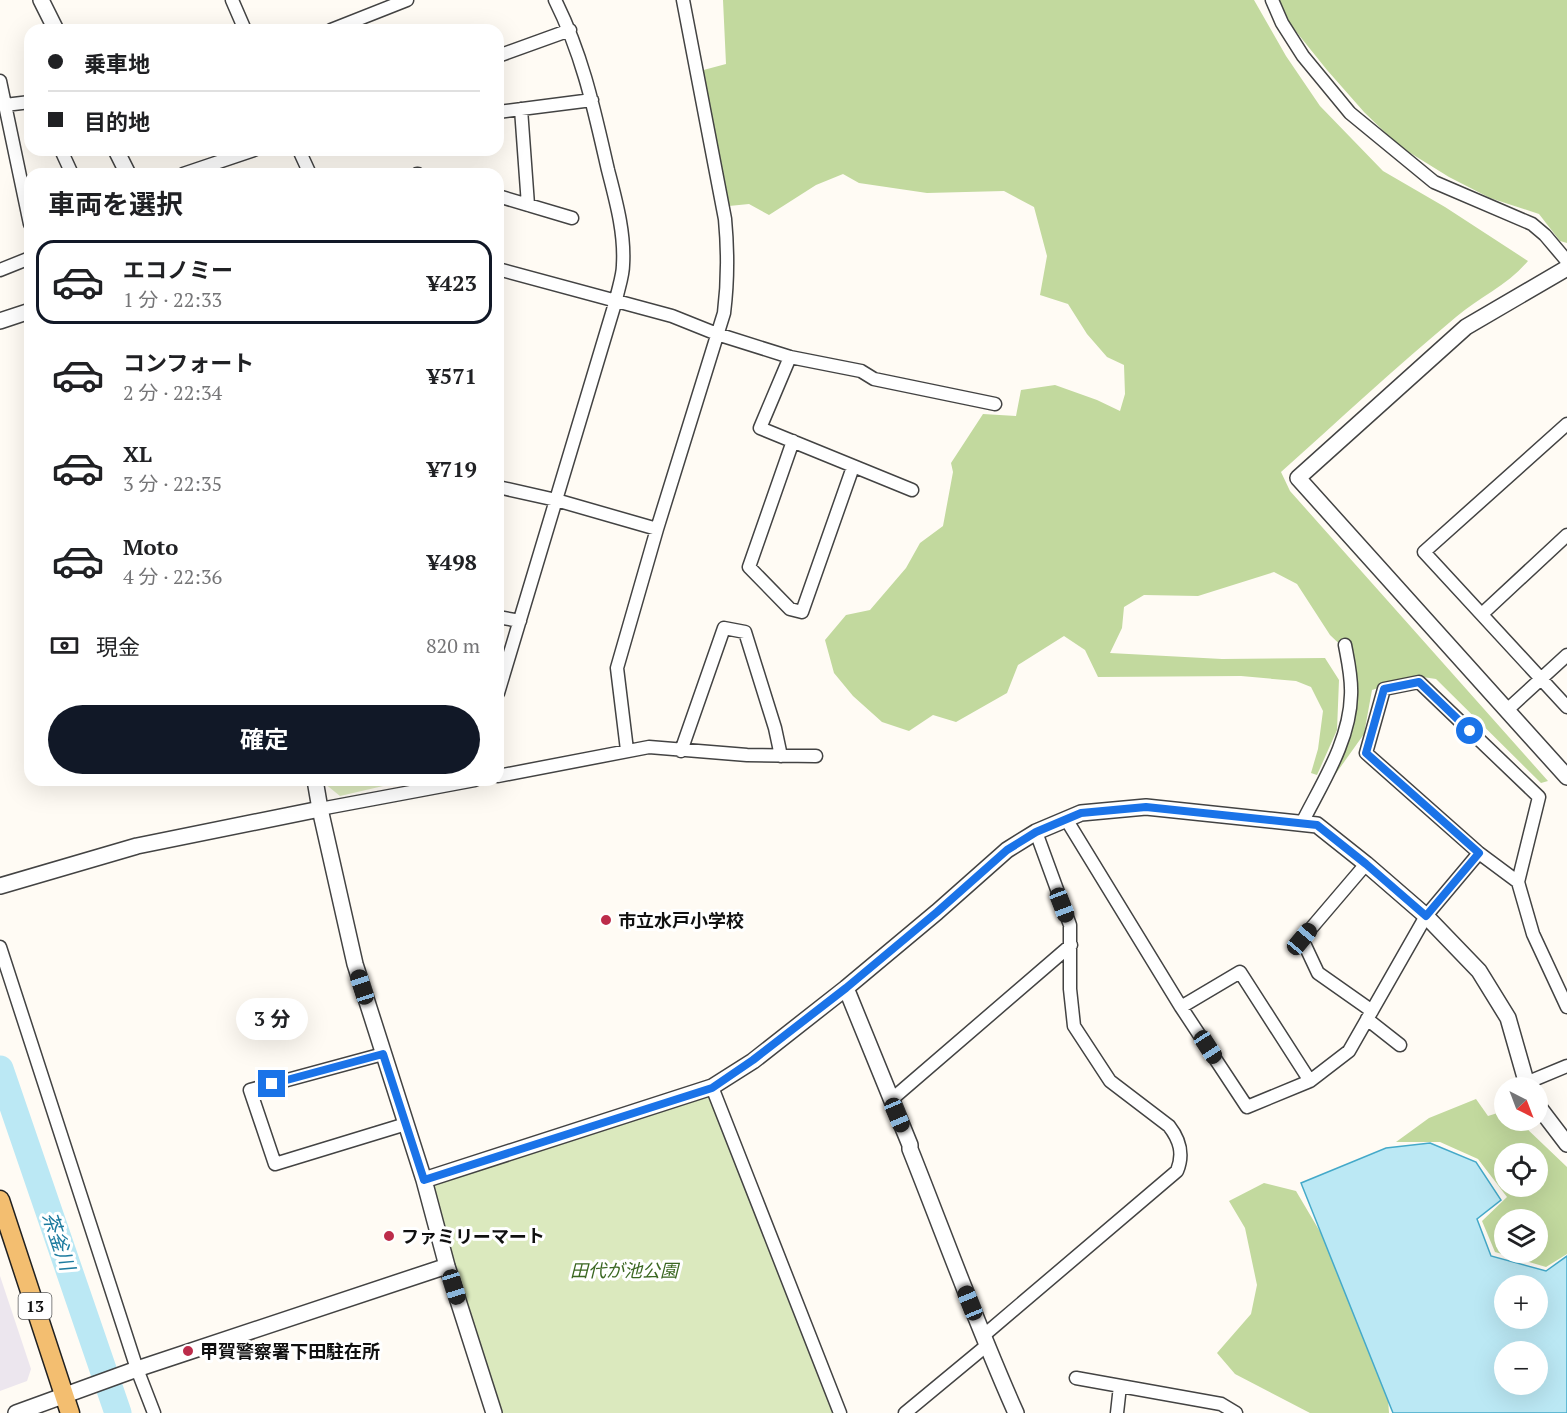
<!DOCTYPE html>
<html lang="ja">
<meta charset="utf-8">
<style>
body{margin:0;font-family:"PT Serif","Noto Sans JP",serif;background:#f2f2f2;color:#202124;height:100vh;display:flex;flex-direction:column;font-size:22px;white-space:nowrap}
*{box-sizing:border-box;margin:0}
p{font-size:20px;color:#757577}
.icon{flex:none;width:33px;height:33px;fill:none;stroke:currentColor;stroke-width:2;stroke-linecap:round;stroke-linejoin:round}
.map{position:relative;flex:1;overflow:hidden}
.details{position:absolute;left:24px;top:168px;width:480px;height:618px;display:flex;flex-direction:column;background:#fff;border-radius:18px;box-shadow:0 6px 24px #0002}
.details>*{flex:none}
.banner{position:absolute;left:24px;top:24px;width:480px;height:132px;border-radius:18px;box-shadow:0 6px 24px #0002;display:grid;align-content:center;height:132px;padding:0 24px;background:#fff}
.needle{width:39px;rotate:138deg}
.controls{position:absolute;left:1494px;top:1077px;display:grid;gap:12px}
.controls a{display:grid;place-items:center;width:54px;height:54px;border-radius:50%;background:#fff;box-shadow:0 6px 24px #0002;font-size:30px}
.end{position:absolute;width:27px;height:27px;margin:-14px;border:8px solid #1a73e8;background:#fff;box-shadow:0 0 0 3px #fff}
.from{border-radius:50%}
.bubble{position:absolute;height:42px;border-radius:21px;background:#fff;box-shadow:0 6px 24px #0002;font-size:20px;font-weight:700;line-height:42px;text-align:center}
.car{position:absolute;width:18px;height:36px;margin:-18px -9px;border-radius:8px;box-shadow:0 0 4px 2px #0007;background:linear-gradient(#222 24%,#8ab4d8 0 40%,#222 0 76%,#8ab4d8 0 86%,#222 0)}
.banner b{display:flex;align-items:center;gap:21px;height:57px;font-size:22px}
.banner b+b{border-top:2px solid #e0e0e0}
.banner i{width:15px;height:15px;background:#202124}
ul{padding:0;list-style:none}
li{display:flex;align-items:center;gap:18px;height:84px;margin:0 12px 9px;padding:0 12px;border:3px solid transparent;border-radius:18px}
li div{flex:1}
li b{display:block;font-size:22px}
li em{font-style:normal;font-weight:700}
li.on{border-color:#111827}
li>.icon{width:54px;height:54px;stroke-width:1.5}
h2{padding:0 24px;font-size:27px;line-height:72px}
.pay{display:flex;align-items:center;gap:15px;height:66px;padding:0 24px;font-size:22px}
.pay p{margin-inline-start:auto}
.primary-button{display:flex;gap:12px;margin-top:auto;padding:12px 24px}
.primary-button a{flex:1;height:69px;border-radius:36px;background:#111827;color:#fff;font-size:24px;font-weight:700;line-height:69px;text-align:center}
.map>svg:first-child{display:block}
.industrial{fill:#ece6ee}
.green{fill:#dbe9be}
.forest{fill:#c2d99e;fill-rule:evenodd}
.water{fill:#bbe8f4;stroke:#44a9c9;stroke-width:1.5;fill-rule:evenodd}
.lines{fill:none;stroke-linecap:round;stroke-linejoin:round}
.river{stroke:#bbe8f4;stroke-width:27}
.minor-casing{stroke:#434343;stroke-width:15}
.tertiary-casing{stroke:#434343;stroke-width:18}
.primary-casing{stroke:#212121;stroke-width:21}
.minor{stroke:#fff;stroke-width:12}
.tertiary{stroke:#fff;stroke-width:15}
.primary{stroke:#f3be70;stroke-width:18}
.route{stroke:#1a73e8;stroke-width:8}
.poi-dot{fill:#bc2c4a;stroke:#fff;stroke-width:2}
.labels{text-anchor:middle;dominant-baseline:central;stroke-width:6;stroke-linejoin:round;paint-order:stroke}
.shield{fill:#fff;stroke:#585858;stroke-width:1.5}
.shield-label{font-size:16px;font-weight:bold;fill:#101010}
.poi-label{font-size:18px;font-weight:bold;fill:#101010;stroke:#fff;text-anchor:start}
.park-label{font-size:18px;font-style:italic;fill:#3b6722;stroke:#fff}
.water-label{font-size:20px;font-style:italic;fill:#1d7b9f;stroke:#fff}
</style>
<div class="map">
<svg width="1567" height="1413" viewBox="0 0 1567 1413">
<rect width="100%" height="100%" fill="#fffbf4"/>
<path class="industrial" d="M0,1276L31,1369L27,1381L0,1391Z"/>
<path class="green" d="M324,780H409L340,796L324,783Z
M710,1092L835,1413H502L429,1183Z"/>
<path class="forest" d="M723,0H1254L1286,56L1320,106L1383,171L1445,207L1528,261C1508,285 1480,297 1456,317C1396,367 1339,420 1281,472L1290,491L1548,781L1541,783L1436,679L1416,676L1372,690L1364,734L1327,786L1351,735L1357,690L1351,655L1330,635L1297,584L1274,572L1198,596L1144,595L1124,607L1122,628L1110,653L1222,659L1325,658L1339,680L1337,730L1317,775L1311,773L1318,749L1323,711L1311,687L1296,681L1241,676L1098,677L1085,650L1064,636L1018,665L1007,693L956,722L933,715L909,731L882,722L853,696L834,673L825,640L846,615L870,610L906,568L920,543L943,526L953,472L951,463L983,414L1016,416L1021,390L1055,385L1097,400L1120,411L1125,394L1124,365L1107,357L1087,334L1068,304L1040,295L1047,256L1034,207L1004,191L927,193L859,183L843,174L816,185L769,215L749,204L719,207L696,72L726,64Z
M1278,0H1567V243L1560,241L1539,214L1490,198L1449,177L1399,146L1364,112L1327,70L1290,24Z
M1476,1099L1488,1116L1504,1111V1120L1518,1121L1522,1124L1567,1167V1254L1546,1267L1495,1252L1482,1221L1507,1197L1478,1159L1440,1142H1396L1429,1118ZM1504,1154H1538V1186H1504ZM1504,1220H1538V1252H1504Z
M1264,1183L1296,1191L1384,1340L1389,1413H1310L1235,1374L1217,1353L1251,1314L1257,1285L1245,1228L1229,1201Z"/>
<path class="water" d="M1430,1143L1476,1162L1501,1200L1477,1219L1491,1256L1546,1271L1567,1256V1413H1393L1301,1183L1386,1148ZM1504,1286H1538V1318H1504ZM1504,1352H1538V1384H1504Z"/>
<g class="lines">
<path class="river" d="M0,1069L118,1413"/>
<defs>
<path id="minor" d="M232,0L245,30
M1272,0L1282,23L1303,56L1350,113L1434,182L1532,224L1545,235L1567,261
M331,30L407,0
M498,56L570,30
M0,81L30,224
M5,105L30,102
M521,109L528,205
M498,112L592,100
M61,150L72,174
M299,150L310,174
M183,174L254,150
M417,174H418
M498,196L572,218
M498,269L672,316L717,334L790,357L861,371L874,379L995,404
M0,270L30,258
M790,357L760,428L912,490
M1567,424L1424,552L1567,707
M793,441L749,567L790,609L802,612L853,467
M498,487L556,500L657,529
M1482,614L1567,535
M498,617L520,621
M498,693L616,300C618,289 623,276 623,265C625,233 616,201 608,170C594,109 583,56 555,0
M1507,710L1567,655
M627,750L617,668L657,529L724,313C728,281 728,251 725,219L683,0
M681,751L724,628L745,632L775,728L781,756
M498,776L649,747L747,755L816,756
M320,809L475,780
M1066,819L1181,1007L1247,1107L1310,1081L1349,1051L1426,916L1479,853
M1302,823C1322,783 1350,741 1351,695C1352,678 1348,661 1345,645
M1366,864L1302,939L1318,973L1372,1011
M1518,882L1479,853L1366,753L1384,689L1419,682L1539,797L1518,882L1533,934L1567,1007
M0,947L137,1369L154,1413
M1181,1007L1240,972L1310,1081
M1367,1019L1400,1045
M383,1054L250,1090L275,1164L406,1124
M1526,1083L1567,1066
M712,1087L840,1413
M891,1100L1071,945
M983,1336L1177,1171C1184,1154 1180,1140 1169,1126L1110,1081L1074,1026L1070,989V925L1036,832
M1076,1378L1221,1404L1236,1413
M905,1413L986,1346
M1117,1413L1120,1386"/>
<path id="tertiary" d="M41,0L56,30
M116,150L128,174
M1567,268L1466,327L1298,478L1567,777
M0,321L30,311
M315,780L320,809L355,964L424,1180L447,1266L494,1413
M0,886L137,846L320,809
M846,988L910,1145V1149C945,1237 977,1326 1016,1413
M1538,1106L1567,1144
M424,1180L712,1087L753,1061L846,988L937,912L1007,850L1036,832L1081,813L1146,807L1317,825L1366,864L1426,916L1479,971L1508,1018L1528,1088
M16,1413L137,1369L447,1266"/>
<path id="primary" d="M0,1200L70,1413"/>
</defs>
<use href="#minor" class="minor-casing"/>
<use href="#tertiary" class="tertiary-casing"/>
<use href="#primary" class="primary-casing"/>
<use href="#minor" class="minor"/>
<use href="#tertiary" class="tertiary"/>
<use href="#primary" class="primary"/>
</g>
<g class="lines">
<path class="route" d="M272,1084L383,1054L424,1180L712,1088L753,1060L846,988L937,912L1007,850L1036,832L1081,813L1146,807L1317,825L1366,864L1426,916L1479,853L1366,753L1384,689L1419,682L1470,731"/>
</g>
<g class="poi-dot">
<circle cx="606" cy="920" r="6"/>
<circle cx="389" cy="1236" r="6"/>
<circle cx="188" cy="1351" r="6"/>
</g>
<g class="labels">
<rect class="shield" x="18.5" y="1293" width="33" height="26" rx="4.5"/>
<g class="shield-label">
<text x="35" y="1306">13</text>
</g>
<g class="poi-label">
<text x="618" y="920">市立水戸小学校</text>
<text x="401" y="1236">ファミリーマート</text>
<text x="200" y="1351">甲賀警察署下田駐在所</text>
</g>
<g class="park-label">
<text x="624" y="1270">田代が池公園</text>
</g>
<g class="water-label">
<text transform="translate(59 1241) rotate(71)">茶釜川</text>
</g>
</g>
</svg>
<div class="controls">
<a><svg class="needle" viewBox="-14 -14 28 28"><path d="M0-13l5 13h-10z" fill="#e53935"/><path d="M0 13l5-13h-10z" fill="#757577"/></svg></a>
<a><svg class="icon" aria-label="locate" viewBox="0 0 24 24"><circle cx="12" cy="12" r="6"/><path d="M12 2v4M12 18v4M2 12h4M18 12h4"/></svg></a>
<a><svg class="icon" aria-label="layers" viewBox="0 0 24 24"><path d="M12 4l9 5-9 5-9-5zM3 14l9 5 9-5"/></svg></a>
<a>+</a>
<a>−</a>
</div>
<i class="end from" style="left:1470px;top:731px"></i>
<i class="end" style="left:272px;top:1084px"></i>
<div class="bubble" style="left:236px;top:998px;width:72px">3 分</div>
<i class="car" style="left:1062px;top:905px;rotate:159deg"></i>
<i class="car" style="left:1302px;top:939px;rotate:40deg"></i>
<i class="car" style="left:362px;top:987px;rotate:342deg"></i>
<i class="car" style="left:1208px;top:1047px;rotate:147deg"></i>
<i class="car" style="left:897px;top:1115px;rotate:157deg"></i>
<i class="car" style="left:454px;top:1287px;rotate:163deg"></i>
<i class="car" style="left:970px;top:1303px;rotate:338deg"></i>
<div class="banner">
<b><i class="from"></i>乗車地</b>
<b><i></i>目的地</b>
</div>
<section class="details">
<h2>車両を選択</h2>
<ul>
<li class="on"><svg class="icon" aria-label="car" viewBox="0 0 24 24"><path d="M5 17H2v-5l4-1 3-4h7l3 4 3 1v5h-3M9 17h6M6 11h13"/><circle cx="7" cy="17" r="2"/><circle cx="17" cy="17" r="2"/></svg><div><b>エコノミー</b><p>1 分 · 22:33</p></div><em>¥423</em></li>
<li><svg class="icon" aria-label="car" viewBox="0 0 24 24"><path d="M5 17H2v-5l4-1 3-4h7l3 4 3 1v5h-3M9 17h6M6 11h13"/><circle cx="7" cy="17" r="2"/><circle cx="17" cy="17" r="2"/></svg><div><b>コンフォート</b><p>2 分 · 22:34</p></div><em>¥571</em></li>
<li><svg class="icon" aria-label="car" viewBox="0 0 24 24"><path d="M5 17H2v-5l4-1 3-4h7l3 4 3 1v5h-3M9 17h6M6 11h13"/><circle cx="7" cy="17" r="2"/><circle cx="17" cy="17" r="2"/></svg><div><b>XL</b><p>3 分 · 22:35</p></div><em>¥719</em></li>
<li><svg class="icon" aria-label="car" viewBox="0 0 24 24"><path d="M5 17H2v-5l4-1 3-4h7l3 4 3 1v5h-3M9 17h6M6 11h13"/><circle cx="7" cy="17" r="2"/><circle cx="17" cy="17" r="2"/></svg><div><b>Moto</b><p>4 分 · 22:36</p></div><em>¥498</em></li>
</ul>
<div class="pay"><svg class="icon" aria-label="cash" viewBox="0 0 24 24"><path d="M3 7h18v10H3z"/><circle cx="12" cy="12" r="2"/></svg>現金<p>820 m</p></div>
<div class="primary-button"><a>確定</a></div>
</section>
</div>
